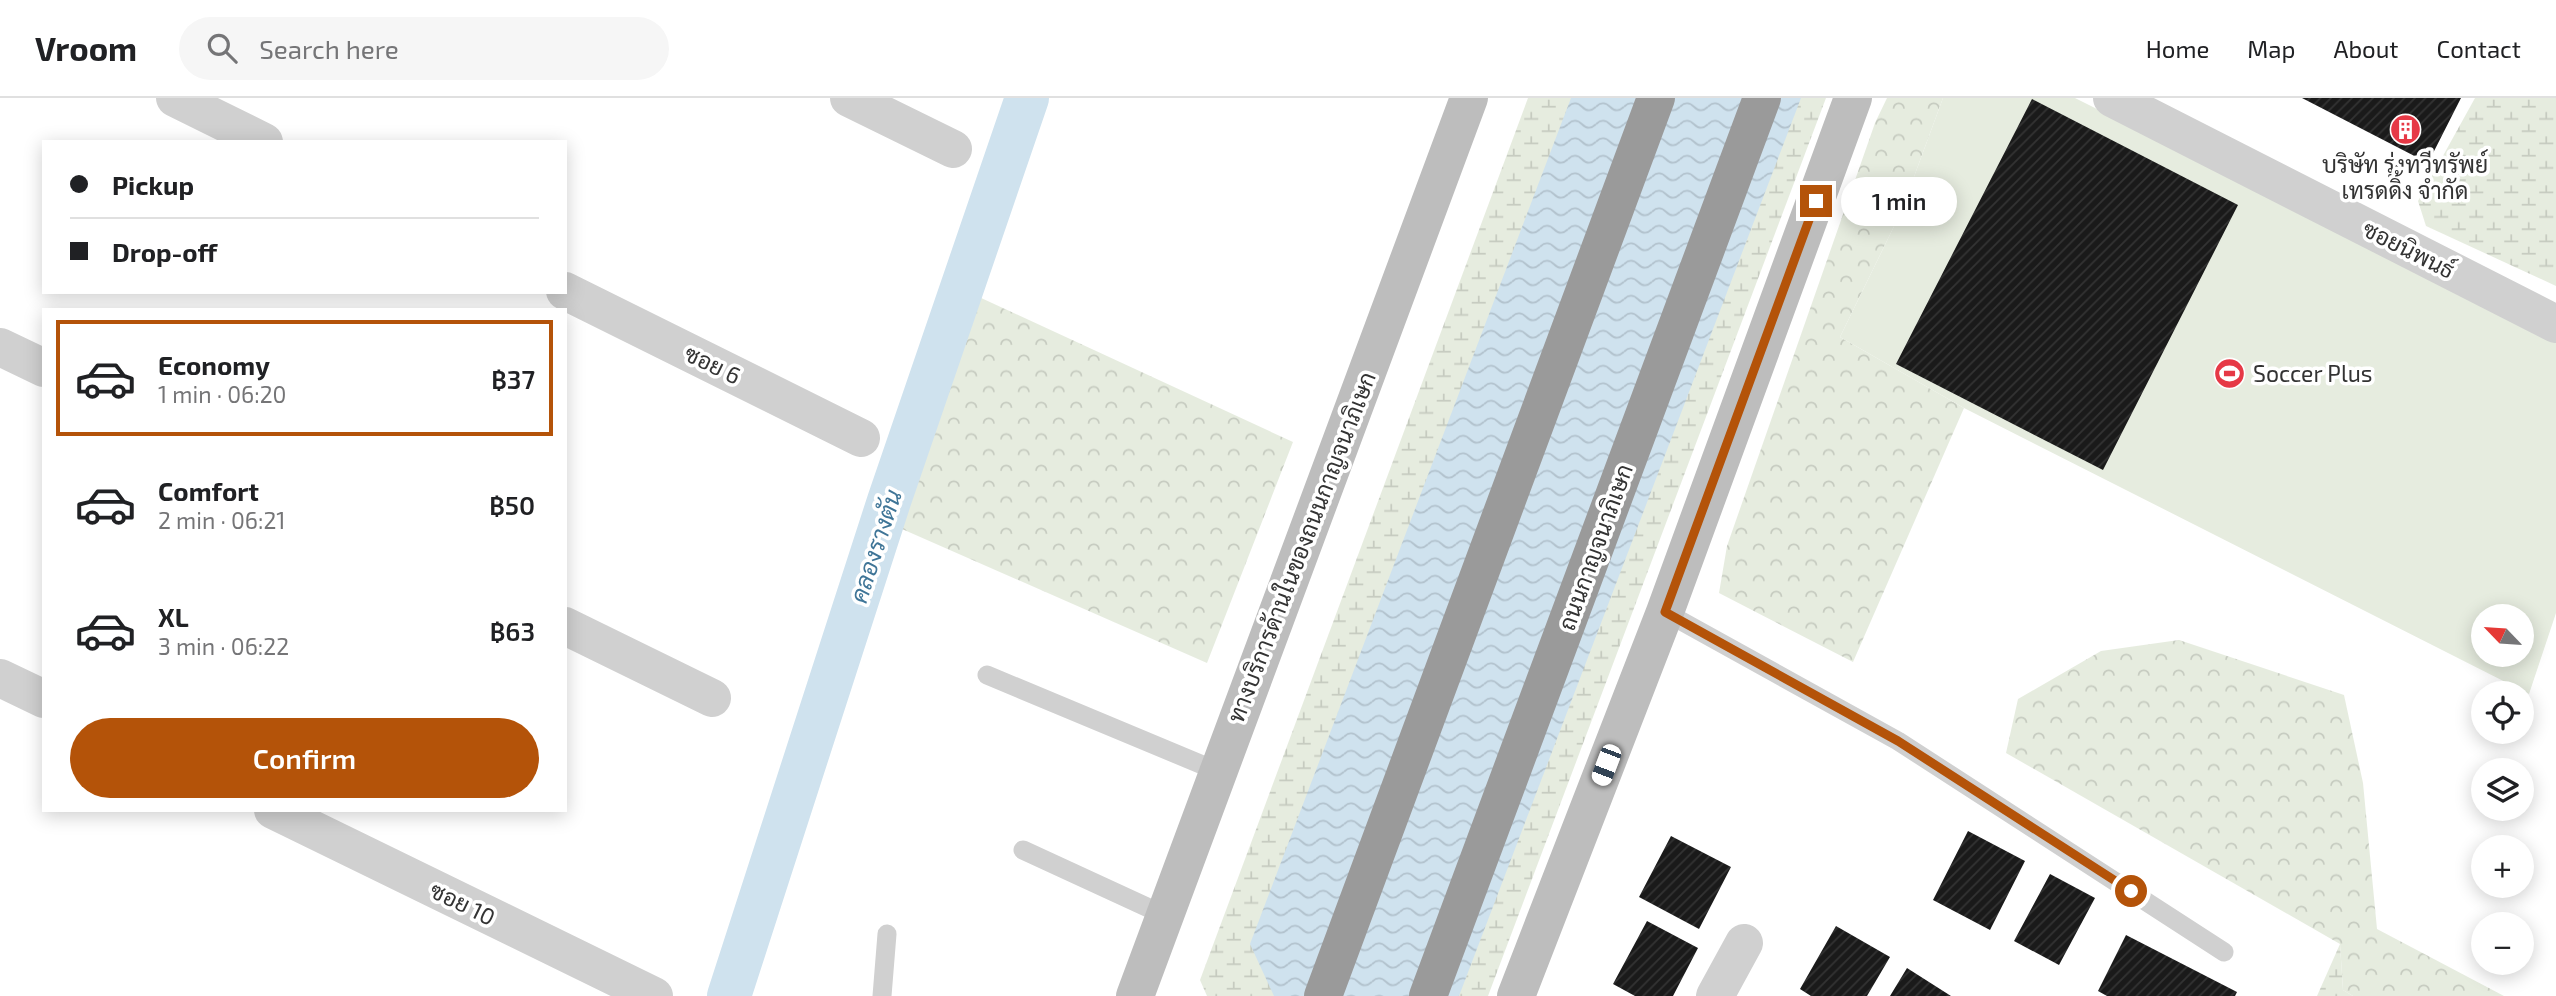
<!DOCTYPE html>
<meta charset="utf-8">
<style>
body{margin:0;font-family:"Exo 2",Sarabun,sans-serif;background:#f6f6f6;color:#202124;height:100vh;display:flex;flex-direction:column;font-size:26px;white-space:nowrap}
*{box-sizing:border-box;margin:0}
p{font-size:23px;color:#757577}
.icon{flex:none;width:38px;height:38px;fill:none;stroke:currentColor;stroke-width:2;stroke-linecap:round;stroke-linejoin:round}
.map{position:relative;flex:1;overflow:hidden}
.drawer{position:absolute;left:42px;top:210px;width:525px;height:504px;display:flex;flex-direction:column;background:#fff;border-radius:0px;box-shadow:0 4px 18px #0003}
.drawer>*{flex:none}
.guide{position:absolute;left:42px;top:42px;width:525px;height:154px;border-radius:0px;box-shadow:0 4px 18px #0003;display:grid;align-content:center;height:154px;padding:0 28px;background:#fff}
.needle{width:46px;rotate:295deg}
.tools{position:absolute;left:2471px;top:506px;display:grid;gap:14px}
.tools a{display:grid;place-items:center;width:63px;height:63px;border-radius:50%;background:#fff;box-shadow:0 4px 18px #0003;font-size:35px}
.end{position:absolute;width:32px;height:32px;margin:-16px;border:9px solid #b45309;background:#fff;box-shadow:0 0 0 4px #fff}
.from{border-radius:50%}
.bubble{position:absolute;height:49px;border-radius:24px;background:#fff;box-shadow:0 4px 18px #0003;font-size:23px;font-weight:600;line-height:49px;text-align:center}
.car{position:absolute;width:21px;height:42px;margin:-21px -10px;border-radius:9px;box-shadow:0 0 5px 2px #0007;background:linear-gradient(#fff 24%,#345 0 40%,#fff 0 76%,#345 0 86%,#fff 0)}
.guide b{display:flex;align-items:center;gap:24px;height:66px;font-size:26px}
.guide b+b{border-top:2px solid #e0e0e0}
.guide i{width:18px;height:18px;background:#202124}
ul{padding:12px 0 0;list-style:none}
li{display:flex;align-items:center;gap:21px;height:116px;margin:0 14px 10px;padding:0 14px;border:4px solid transparent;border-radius:0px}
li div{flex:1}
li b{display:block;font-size:26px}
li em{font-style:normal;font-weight:600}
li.current{border-color:#b45309}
li>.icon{width:63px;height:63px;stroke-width:1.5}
.button{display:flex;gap:14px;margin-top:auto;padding:14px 28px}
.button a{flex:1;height:80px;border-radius:42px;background:#b45309;color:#fff;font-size:28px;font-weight:600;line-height:80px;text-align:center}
header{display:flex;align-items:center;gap:42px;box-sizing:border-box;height:98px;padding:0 35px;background:#fff;border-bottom:2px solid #e0e0e0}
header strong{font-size:33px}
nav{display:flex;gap:38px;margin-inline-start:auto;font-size:24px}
.search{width:490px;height:63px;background:#f6f6f6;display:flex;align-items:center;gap:18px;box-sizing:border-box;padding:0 24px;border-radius:38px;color:#757577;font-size:26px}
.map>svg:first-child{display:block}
.forest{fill:url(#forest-crowns)}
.wetland{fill:url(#wetland-marsh)}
.park{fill:#e6ecdf;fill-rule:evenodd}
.water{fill:url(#water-waves)}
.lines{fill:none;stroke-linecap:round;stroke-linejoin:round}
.canal{stroke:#cfe2ee;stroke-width:44}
.building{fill:url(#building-hatch)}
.service{stroke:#d0d0d0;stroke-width:19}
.minor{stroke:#d0d0d0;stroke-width:38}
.secondary{stroke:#bdbdbd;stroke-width:38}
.motorway{stroke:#9a9a9a;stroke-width:38}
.route{stroke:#b45309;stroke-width:9}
.labels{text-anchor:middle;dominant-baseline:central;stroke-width:7;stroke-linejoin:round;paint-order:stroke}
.poi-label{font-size:23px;fill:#333;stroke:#fff}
.street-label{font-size:23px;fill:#333;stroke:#fff}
.water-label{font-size:24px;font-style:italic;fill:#3f7597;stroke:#fff}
</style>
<header>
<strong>Vroom</strong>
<div class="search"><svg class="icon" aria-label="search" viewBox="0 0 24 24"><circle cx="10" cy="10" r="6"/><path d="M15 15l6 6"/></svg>Search here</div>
<nav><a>Home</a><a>Map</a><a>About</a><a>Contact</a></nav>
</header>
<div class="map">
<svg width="2556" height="898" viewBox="0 0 2556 898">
<defs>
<pattern id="forest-crowns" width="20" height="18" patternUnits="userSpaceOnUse" patternTransform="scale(1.75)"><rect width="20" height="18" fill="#e6ecdf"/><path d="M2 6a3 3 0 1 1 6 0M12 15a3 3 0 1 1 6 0" fill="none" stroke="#c6cbc0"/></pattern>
<pattern id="wetland-marsh" width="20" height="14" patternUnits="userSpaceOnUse" patternTransform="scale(1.75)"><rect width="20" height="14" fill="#e6ecdf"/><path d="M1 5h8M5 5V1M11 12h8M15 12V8" fill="none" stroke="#c6cbc0"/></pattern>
<pattern id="water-waves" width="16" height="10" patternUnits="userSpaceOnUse" patternTransform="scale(1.75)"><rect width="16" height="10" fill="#cfe2ee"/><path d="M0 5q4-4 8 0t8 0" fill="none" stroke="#b2c2cd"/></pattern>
<pattern id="building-hatch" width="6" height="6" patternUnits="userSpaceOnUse" patternTransform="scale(1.75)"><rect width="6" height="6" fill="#1a1a1a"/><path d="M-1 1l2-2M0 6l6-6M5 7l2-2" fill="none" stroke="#333"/></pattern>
</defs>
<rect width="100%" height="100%" fill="#fff"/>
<path class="forest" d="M1887,0H1943L1901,114L1840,239L1964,310L1853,564L1719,495L1727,448L1875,25Z
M979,199L1293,344L1207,565L902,431Z
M2179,542L2344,597L2363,685L2377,831L2504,898H2353L2343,892L2340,846L2006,655L2018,601L2101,553Z"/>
<path class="wetland" d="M1528,0H1826L1488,898H1207L1200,882Z
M2475,0H2556V188L2426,128L2418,103Z
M2340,846L2343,892L2353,898H2317Z"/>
<path class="park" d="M1943,0H2075L2556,241V515L2529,596L1964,310L1840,239L1901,114ZM2483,518H2522V556H2483Z"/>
<path class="water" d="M1571,0H1801L1459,898H1274L1250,846Z"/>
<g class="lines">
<path class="canal" d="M729,898L889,403L1027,0"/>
</g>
<path class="building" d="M2302,0H2461L2428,65Z
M2032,1L2238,107L2103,372L1896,266Z
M1968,733L2025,763L1990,832L1933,802Z
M1671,738L1731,769L1699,831L1639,799Z
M2050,776L2095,800L2059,867L2014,843Z
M1647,823L1698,850L1673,898H1635L1613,886Z
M1836,828L1890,859L1867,898H1811L1800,891Z
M2126,837L2237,894L2235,898H2107L2098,893Z
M1907,870L1951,898H1890Z"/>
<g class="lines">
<path class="service" d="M1665,514L1898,643L2224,854
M987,577L1217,673
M1023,752L1164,817
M882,898L887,836"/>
<path class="minor" d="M175,0L264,44
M849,0L953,51
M2112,0L2556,226
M565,193L861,340
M0,249L44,270
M565,528L712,600
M0,580L44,601
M273,712L654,898
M1715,898L1744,845"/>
<path class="secondary" d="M1135,898L1469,0
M1516,898L1665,514L1853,0"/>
<path class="motorway" d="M1323,898L1656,0
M1428,898L1762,0"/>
</g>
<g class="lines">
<path class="route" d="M1816,103L1665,514L1898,643L2131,793"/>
</g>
<defs>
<symbol id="building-disc" viewBox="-11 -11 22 22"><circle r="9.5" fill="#e63946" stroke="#fff"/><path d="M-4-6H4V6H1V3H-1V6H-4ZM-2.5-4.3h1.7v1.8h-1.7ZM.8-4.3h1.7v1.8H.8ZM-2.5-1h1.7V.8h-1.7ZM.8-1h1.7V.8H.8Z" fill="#fff"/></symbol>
<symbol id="stadium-disc" viewBox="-11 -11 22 22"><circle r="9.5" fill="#e63946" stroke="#fff"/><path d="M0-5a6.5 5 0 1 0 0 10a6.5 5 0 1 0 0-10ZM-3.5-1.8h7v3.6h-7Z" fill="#fff"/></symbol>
</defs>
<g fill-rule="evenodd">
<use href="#building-disc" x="2388" y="14" width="35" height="35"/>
<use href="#stadium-disc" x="2212" y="258" width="35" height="35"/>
</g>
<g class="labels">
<g class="poi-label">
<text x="2405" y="66">บริษัท รุ่งทวีทรัพย์<tspan x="2405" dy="26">เทรดดิ้ง จำกัด</tspan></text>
<text x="2253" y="275" text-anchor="start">Soccer Plus</text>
</g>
<g class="street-label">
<text transform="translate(2409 151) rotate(27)">ซอยนิพนธ์</text>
<text transform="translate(713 266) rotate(26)">ซอย 6</text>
<text transform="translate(1301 449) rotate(-69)">ทางบริการด้านในของถนนกาญจนาภิเษก</text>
<text transform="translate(1595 449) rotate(-70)">ถนนกาญจนาภิเษก</text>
<text transform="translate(463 805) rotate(26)">ซอย 10</text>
</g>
<g class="water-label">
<text transform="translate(875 448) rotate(-72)">คลองรางตัน</text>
</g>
</g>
</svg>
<div class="tools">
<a><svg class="needle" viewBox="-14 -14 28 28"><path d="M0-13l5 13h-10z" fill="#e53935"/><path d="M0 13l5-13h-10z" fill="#757577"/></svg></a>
<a><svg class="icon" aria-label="locate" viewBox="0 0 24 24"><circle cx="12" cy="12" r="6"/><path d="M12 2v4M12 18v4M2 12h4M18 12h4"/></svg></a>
<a><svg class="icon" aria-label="layers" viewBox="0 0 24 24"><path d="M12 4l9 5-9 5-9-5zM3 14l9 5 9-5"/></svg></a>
<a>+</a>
<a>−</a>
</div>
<i class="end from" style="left:2131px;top:793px"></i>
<i class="end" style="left:1816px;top:103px"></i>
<div class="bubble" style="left:1841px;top:79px;width:116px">1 min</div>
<i class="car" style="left:1606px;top:667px;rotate:201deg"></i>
<div class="guide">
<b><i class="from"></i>Pickup</b>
<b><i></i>Drop-off</b>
</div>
<section class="drawer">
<ul>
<li class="current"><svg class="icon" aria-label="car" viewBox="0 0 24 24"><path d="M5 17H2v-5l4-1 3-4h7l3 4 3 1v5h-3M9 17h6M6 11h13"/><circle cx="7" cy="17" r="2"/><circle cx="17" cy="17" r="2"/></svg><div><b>Economy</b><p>1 min · 06:20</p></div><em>฿37</em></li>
<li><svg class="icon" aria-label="car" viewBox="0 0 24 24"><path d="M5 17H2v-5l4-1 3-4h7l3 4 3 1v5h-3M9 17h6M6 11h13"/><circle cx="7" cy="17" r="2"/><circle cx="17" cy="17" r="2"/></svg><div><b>Comfort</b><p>2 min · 06:21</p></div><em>฿50</em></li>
<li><svg class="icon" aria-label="car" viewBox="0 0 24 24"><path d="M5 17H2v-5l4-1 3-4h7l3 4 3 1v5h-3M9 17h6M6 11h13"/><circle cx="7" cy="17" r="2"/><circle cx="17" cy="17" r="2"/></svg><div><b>XL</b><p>3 min · 06:22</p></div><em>฿63</em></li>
</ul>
<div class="button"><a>Confirm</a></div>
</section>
</div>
